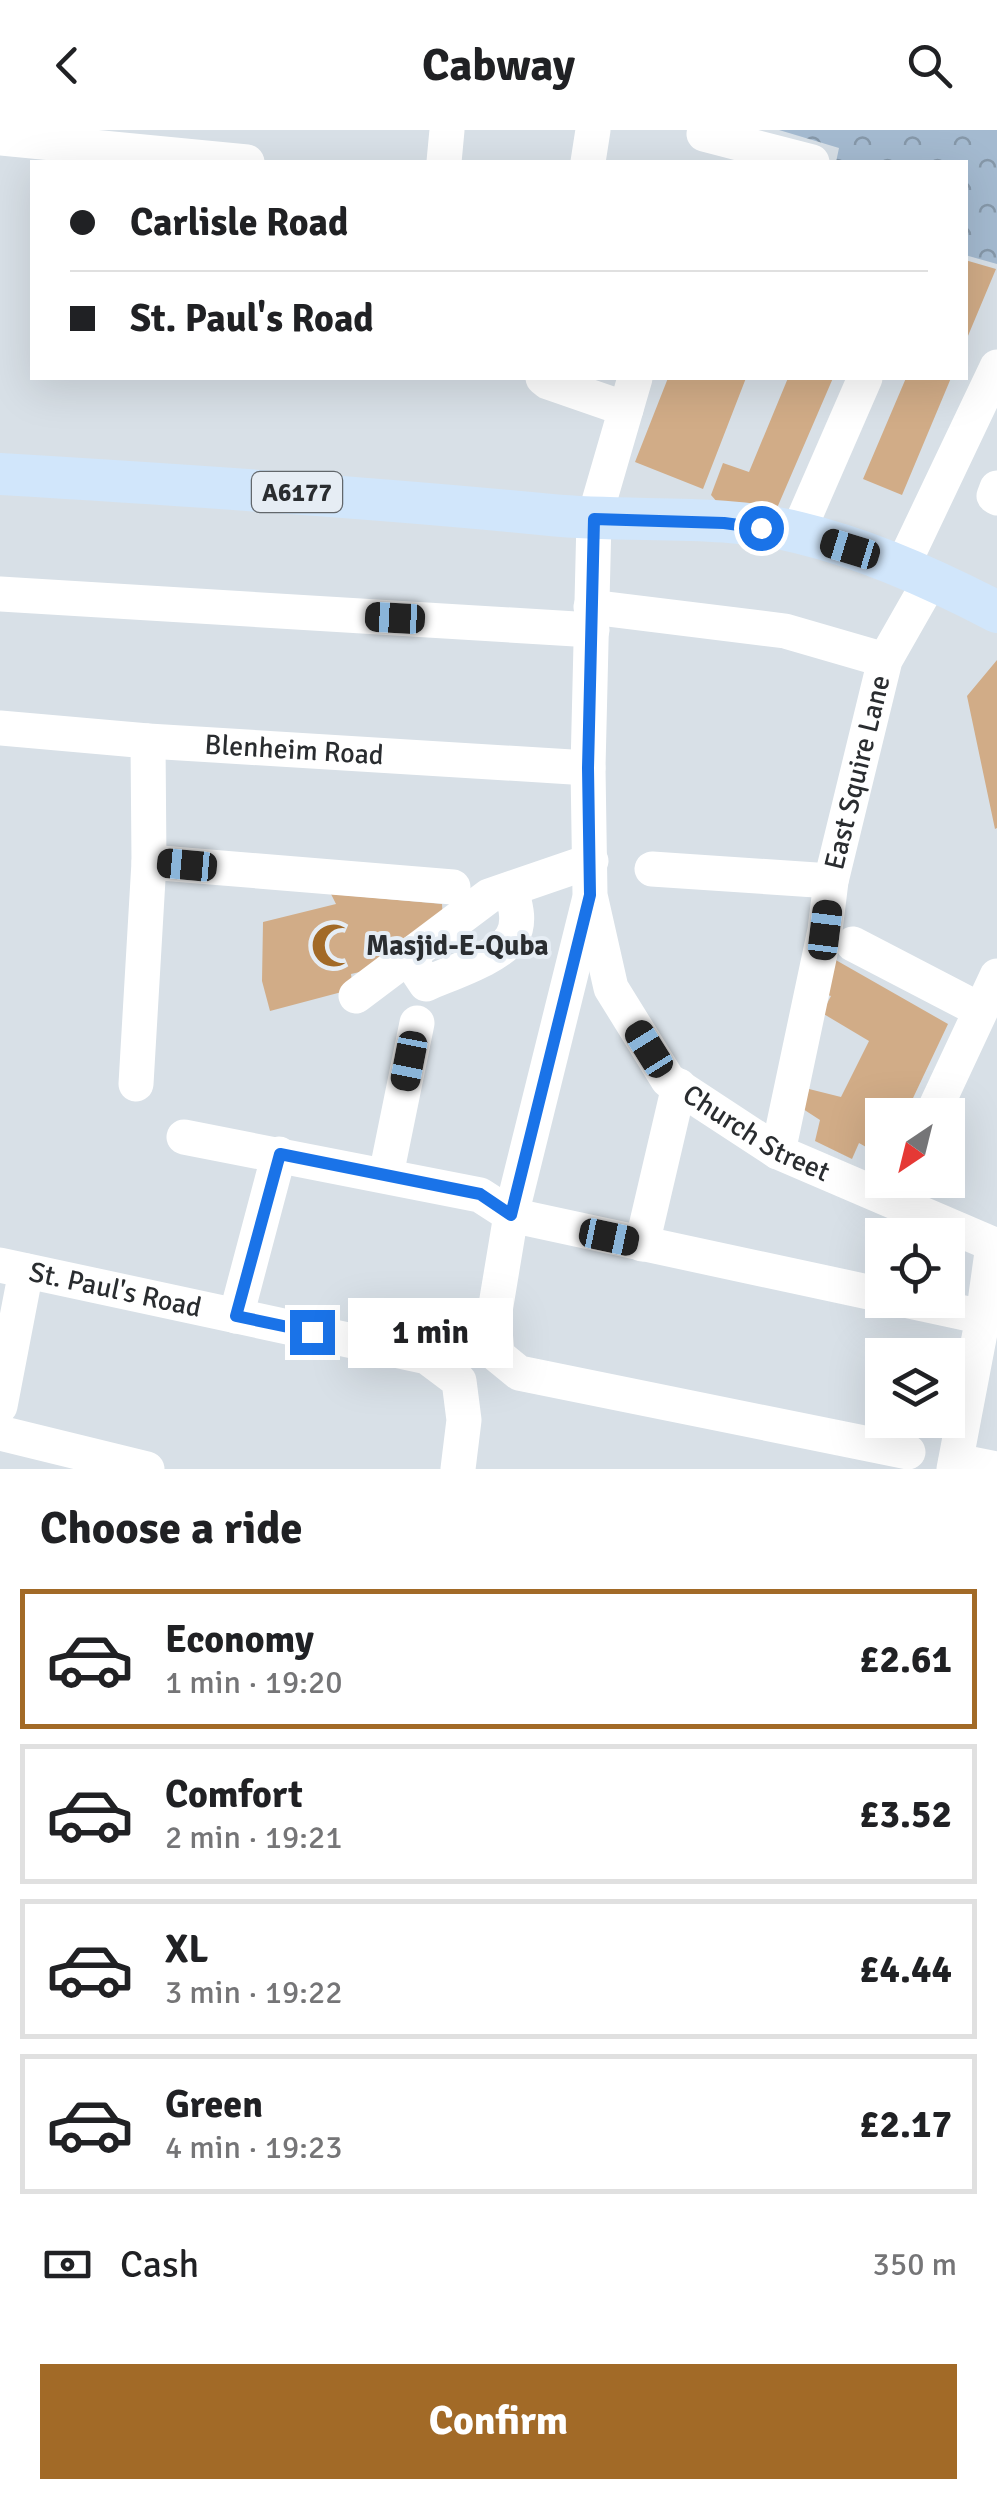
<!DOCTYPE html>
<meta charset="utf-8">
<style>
body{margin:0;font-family:Signika,sans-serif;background:#f2f2f2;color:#202124;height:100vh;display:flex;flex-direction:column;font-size:38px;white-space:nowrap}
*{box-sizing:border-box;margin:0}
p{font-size:32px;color:#757577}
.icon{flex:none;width:55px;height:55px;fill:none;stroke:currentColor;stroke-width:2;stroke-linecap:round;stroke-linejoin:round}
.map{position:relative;height:1339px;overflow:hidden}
.details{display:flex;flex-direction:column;background:#fff;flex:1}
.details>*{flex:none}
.top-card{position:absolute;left:30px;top:30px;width:938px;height:220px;border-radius:0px;box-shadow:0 10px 40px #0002;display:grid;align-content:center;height:220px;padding:0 40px;background:#fff}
.needle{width:65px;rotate:215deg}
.controls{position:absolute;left:865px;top:968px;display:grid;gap:20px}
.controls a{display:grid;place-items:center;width:100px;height:100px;border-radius:0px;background:#fff;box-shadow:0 10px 40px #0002;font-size:50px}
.end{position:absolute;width:45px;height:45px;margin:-22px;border:12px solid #1a73e8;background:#fff;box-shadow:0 0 0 5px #fff}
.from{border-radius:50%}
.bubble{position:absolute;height:70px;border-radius:0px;background:#fff;box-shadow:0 10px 40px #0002;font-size:32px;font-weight:700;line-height:70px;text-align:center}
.car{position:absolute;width:30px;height:60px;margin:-30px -15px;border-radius:12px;box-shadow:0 0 8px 2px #0007;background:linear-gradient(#222 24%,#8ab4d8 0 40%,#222 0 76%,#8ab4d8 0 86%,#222 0)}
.top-card b{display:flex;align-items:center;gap:35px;height:95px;font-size:38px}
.top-card b+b{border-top:2px solid #e0e0e0}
.top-card i{width:25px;height:25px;background:#202124}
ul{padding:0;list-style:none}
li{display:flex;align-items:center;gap:30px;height:140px;margin:0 20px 15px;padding:0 20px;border:5px solid #e0e0e0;border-radius:0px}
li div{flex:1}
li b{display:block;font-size:38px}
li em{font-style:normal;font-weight:700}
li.on{border-color:#a26a27}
li>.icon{width:90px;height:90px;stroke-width:1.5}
h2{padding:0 40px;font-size:45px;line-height:120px}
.pay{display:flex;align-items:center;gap:25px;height:110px;padding:0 40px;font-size:38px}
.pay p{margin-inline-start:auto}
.primary-button{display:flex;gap:20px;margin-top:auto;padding:20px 40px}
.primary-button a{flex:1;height:115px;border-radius:0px;background:#a26a27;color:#fff;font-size:40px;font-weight:700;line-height:115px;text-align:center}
header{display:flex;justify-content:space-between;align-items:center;height:130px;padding:0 40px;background:#fff;font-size:45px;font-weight:700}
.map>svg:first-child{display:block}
.park{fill:url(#park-crowns)}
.building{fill:#d1ac87}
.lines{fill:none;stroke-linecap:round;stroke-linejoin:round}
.minor{stroke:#fff;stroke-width:35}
.major{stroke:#d1e6fb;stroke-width:42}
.route{stroke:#1a73e8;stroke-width:12}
.labels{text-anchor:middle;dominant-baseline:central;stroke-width:8;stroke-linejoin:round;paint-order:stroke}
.shield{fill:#e6edf4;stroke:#62676b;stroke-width:2.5}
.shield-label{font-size:25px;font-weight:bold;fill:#2a2d30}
.street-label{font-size:28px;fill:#2a2d30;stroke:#e6edf4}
.poi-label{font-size:28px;font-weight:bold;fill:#2a2d30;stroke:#e6edf4;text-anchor:start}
</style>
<header><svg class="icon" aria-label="back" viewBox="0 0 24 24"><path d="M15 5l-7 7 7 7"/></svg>Cabway<svg class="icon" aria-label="search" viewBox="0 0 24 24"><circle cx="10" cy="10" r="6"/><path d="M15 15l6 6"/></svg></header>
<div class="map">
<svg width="997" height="1339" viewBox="0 0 997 1339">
<defs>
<pattern id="park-crowns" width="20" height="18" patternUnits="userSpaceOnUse" patternTransform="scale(2.5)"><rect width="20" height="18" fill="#a4bad0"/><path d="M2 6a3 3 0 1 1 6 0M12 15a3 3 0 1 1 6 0" fill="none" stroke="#8698a9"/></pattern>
</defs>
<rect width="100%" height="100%" fill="#d8e0e7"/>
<path class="park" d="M779,0H997V134L965,125V32H836L839,18Z"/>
<path class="building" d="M965,130L996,139L965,213Z
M668,248H746L703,359L635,332Z
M788,248H833L777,378L718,373L711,365L723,333L749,342Z
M906,248H951L902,365L863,349Z
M997,530V698L995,699L967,566Z
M331,764L442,774L443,791L364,841L351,844L353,859L270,881L262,851L263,792L336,774Z
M834,829L948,894L905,985H882V1026L859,1013L852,1029L815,1011L820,990L803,979L809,959L841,967L869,911L822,883L831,866L825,864Z"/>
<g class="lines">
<g class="minor">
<path d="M704,4L812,32"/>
<path d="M0,8L247,32"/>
<path d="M444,32L447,0"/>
<path d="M588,32L593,0"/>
<path d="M543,248L548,252L626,279"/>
<path id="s1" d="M635,248L594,389L588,638L590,765L611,858L668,950L778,1022L997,1116"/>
<path d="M997,358L994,366L997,368"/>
<path d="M798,402L865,248"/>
<path d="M901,439L997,237"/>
<path d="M0,464L592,500"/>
<path d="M591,477L785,501L885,530"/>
<path id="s2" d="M0,598L148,611L588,638"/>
<path d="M149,732L453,757"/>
<path d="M652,739L831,751"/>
<path d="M589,771L511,1085L494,1187L497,1225L519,1243L908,1322"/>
<path d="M853,814L980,880"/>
<path d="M408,827L426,854C448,844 501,827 512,807C521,792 515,774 511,759"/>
<path d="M356,866L489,766L591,731"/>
<path d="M136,954L149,732L148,611"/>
<path d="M932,985L997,846"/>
<path d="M184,1007L480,1065L511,1085L882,1165"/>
<path id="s3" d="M778,1022L825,800L831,751L885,530L930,451"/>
<path d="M386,1045L417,893"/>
<path d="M642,1114L679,956"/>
<path id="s4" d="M0,1135L427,1227L459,1251L464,1290L458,1339"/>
<path d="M904,1170L983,1187"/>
<path d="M236,1186L279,1024"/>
<path d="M0,1276L26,1141"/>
<path d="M0,1303L147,1339"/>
<path d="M956,1331L997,1339"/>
<path d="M954,1339L983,1187L993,1115"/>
</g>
<path class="major" d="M0,344C184,355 368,367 551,385C633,393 721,383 800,403C867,419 936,450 997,482"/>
</g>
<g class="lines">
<path class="route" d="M312,1202L236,1186L280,1024L480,1064L511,1085L590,765L588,638L594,389L724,393L761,398"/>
</g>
<defs>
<symbol id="mosque-bare" viewBox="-9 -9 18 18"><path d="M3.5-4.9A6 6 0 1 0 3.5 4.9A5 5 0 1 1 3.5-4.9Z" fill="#a26a27" stroke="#e6edf4" stroke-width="2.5" paint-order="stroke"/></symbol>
</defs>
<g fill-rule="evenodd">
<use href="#mosque-bare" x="302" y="784" width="63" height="63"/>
</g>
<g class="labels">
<rect class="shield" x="252" y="342" width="90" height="40" rx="8"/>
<g class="shield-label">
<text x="297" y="362">A6177</text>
</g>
<g class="street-label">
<text stroke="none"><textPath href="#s2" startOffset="295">Blenheim Road</textPath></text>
<text stroke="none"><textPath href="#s3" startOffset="388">East Squire Lane</textPath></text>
<text stroke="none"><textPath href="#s1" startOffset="830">Church Street</textPath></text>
<text stroke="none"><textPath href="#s4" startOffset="118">St. Paul's Road</textPath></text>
</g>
<g class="poi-label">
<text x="366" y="816">Masjid-E-Quba</text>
</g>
</g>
</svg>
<div class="controls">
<a><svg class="needle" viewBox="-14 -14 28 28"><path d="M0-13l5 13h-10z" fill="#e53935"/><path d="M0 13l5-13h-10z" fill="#757577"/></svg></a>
<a><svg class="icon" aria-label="locate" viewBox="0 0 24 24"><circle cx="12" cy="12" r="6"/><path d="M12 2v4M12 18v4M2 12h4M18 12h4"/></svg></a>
<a><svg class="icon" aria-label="layers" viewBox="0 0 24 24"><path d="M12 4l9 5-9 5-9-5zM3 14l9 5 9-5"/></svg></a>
</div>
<i class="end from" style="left:761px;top:398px"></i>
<i class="end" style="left:312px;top:1202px"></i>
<div class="bubble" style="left:348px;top:1168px;width:165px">1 min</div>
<i class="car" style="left:850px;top:419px;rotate:287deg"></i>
<i class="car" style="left:395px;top:488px;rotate:273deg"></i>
<i class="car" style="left:187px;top:735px;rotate:275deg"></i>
<i class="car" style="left:825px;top:800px;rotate:7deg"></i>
<i class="car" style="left:649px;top:919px;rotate:328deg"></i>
<i class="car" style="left:409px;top:931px;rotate:191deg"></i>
<i class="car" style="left:609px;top:1107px;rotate:102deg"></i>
<div class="top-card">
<b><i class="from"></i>Carlisle Road</b>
<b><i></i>St. Paul's Road</b>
</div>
</div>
<section class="details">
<h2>Choose a ride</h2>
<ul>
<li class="on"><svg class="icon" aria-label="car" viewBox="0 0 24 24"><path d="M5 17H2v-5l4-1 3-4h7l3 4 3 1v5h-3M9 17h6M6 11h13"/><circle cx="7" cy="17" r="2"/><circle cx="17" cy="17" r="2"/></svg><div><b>Economy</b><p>1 min · 19:20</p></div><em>£2.61</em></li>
<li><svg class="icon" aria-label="car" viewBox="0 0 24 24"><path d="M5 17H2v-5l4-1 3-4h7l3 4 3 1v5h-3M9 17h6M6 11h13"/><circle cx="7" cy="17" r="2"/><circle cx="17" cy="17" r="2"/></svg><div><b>Comfort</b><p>2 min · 19:21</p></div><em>£3.52</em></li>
<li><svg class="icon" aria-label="car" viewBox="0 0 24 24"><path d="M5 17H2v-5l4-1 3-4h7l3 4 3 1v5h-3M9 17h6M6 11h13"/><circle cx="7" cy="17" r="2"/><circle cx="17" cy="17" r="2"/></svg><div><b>XL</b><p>3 min · 19:22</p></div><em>£4.44</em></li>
<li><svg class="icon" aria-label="car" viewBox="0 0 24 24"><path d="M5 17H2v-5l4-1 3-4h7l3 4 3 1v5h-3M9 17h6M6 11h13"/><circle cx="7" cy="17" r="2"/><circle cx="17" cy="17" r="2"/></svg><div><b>Green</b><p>4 min · 19:23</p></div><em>£2.17</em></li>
</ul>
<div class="pay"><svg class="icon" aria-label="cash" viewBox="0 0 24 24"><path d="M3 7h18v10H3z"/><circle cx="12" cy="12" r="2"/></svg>Cash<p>350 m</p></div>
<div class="primary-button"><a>Confirm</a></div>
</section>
